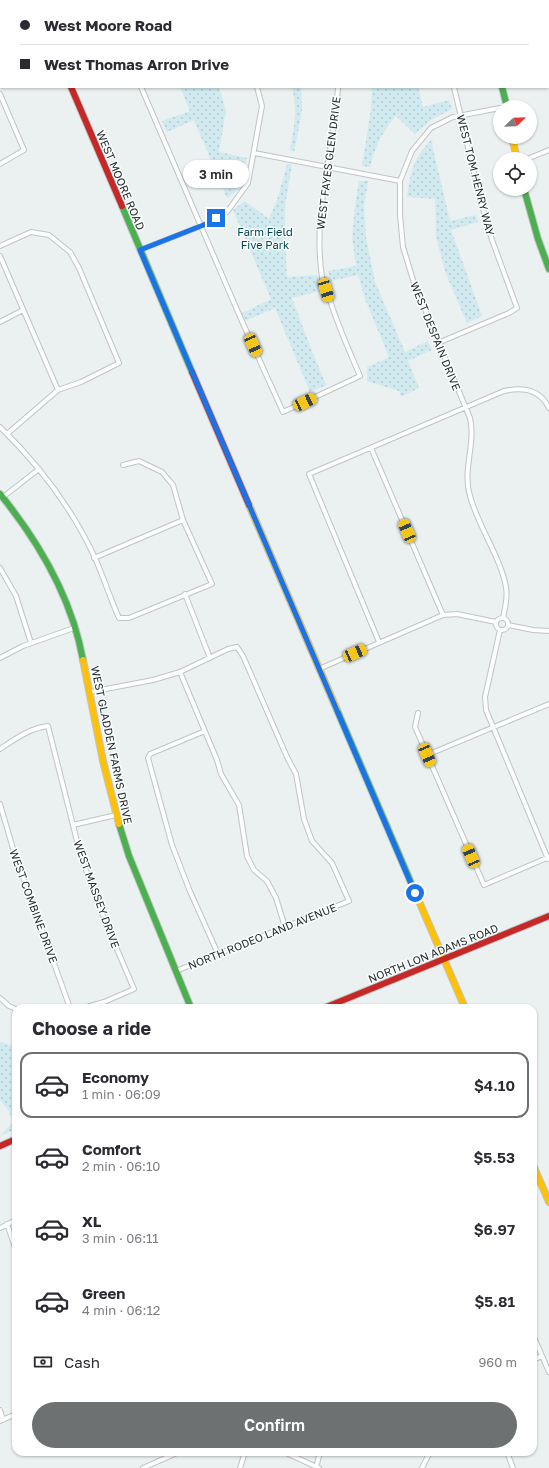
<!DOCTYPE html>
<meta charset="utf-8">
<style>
body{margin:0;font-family:"Golos Text",sans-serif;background:#f7f7f7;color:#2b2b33;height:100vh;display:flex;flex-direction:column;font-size:15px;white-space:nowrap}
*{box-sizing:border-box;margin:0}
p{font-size:13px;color:#7c7c81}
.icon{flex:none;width:22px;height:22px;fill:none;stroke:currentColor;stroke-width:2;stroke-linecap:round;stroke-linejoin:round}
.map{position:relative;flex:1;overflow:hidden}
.drawer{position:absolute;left:12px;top:1004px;width:525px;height:452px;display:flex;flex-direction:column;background:#fff;border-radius:12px;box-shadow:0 1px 3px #0004}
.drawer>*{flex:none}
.top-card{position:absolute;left:0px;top:0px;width:549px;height:88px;box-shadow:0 1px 3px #0004;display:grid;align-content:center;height:88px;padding:0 20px;background:#fff}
.needle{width:26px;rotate:67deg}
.buttons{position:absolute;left:493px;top:100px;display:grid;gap:8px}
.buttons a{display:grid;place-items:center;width:44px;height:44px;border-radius:50%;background:#fff;box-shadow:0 1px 3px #0004;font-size:20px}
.end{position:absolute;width:18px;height:18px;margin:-9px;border:5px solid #1a73e8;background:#fff;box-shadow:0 0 0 2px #fff}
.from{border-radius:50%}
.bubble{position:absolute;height:28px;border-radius:14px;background:#fff;box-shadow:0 1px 3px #0004;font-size:13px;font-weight:600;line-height:28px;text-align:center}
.car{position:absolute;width:12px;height:24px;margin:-12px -6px;border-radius:5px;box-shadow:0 0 3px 1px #0007;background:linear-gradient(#f5c518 24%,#345 0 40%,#f5c518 0 76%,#345 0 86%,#f5c518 0)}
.top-card b{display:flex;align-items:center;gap:14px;height:38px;font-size:15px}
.top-card b+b{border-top:1px solid #e1e1e2}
.top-card i{width:10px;height:10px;background:#2b2b33}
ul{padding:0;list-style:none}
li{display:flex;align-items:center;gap:12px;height:66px;margin:0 8px 6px;padding:0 12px;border:2px solid transparent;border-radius:12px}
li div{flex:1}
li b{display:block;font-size:15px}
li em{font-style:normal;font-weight:600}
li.selected{border-color:#6e7172}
li>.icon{width:36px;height:36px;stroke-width:1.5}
h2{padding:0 20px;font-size:18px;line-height:48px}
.pay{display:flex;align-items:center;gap:10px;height:44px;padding:0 20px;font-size:15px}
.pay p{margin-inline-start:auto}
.action{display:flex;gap:8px;margin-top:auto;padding:8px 20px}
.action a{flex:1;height:46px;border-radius:24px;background:#6e7172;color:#fff;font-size:16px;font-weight:600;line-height:46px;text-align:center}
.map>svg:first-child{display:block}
.park{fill:url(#park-dots)}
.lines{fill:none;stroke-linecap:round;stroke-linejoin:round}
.street-casing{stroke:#c0c4c5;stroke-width:6}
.fast-casing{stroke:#c0c4c5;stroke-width:8}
.slow-casing{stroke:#c0c4c5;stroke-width:8}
.jam-casing{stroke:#c0c4c5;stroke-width:8}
.street{stroke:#fcfdfd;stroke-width:4}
.fast{stroke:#4caf50;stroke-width:6}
.slow{stroke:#ffc107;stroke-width:6}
.jam{stroke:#c62828;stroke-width:6}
.route{stroke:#1a73e8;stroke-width:5}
.labels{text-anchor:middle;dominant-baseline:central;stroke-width:3;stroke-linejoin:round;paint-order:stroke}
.street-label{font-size:11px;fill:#2a2d2e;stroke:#fafefe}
.park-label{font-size:11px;fill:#004651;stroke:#fafefe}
</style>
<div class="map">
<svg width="549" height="1468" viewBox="0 0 549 1468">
<defs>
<pattern id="park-dots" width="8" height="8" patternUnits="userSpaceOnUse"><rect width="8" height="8" fill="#d1eaf0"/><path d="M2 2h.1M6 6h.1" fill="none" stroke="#b4c9ce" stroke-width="1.8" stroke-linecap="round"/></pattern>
</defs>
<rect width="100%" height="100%" fill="#ebf0f1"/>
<path class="park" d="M180,87H219L226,111L219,152L247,158L240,188L227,198L194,120L167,132L162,121L190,111Z
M292,87H301L302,111L294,152L290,150C294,126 298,112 292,87Z
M372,87H418L423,107L449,100L452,109L431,120L415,134L396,116C381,133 376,146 370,167L362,166L371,109Z
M432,139L433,149L450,221L476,215L478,222L451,230L482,316L467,323L446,274L436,237L435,199L407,197C411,170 413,159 432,139Z
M287,164H292L285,206V237L287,277L317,275L320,291L292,298L308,341L326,385L310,392L275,308L245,321L242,313L271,299L233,210L245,201L269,219L278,197Z
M359,181H368L364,206L366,237L375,282L405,352L428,341L432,350L408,361L419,388L401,397L399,391L367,381V367L389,357L365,299L358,275L331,281L328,271L356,266L352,238L355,206Z
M0,1042L16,1047V1129L0,1136L13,1122L9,1111L0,1100Z"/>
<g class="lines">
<defs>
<path id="street" d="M218,0V1
M321,0V1
M424,0V1
M524,0V1
M517,1L520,0
M548,59L549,61
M141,87L241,319L283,412L360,376C349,350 337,324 329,297C327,291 323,284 322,277C312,211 334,152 338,87
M0,94L24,150L0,164
M500,108L453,117L431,128L412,151L400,181V215L403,247L414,283L470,418C476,444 462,470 470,496C478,526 501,558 506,587C508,598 505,608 503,618
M254,153L400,181
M527,159L549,150
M0,246L31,232L49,235L70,252L79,268L119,363L81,382L58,390L7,434
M140,250L206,224L227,212L248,183L262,106L257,87
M0,256L58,390
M0,322L23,310
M438,343L509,313L517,308L492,240L480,199L454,87
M0,427C38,464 73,510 95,558C104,578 110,598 119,618H129L212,584L183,520L173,485L162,472L139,461L123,465
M371,448L443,615
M3,497L39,469
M94,558L183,520
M0,568L16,596L31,643
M185,594L210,658
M496 624a6 6 0 1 1 12 0a6 6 0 1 1-12 0Z
M508,625L533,630L549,631
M500,630L485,697L486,710L548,859
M379,642L309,474L504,391C522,387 540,389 549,408
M0,658L23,646L74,628
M319,669L443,615L457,614L496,622
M180,672L217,760L221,774L239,805L247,856L254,870L267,881L276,898L285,927
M90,692L153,680L180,672L228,649L237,647L243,656L287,757L296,774L304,819L312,841L332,863L349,901L176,971
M418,713L415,727L484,885L549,857
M205,731L150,754L148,758L172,845L189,889L218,954
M0,749C15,739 30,728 48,726L81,857L105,921L134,989L104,1002L83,1008
M427,755L549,704
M0,804L14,852L70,1008
M73,825L116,815
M0,998L9,1006L16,1009
M7,1224L16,1250
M0,1228L16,1220
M533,1335L549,1372
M533,1360L542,1356
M0,1410L3,1420
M0,1421L16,1414
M284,1452L319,1468
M507,1452L513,1468
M143,1468L179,1452
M240,1468L245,1452
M316,1468L320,1452
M422,1468L430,1452"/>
<path id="fast" d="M128,1L130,0
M502,87L507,107
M524,189L538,239L549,269
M122,206L192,372
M0,494C39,542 72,599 83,660
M337,710L415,892
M119,824L129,856L191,1008"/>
<path id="slow" d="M512,137L517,159
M249,505L337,710
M83,660L103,761L119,824
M415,892L465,1008
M533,1165L549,1202"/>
<path id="jam" d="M34,0L35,1
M474,0L475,1
M71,87L122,206
M192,372L249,505
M324,1008L549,916
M0,1146L16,1139"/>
</defs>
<use href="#street" class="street-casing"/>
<use href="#fast" class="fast-casing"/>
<use href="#slow" class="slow-casing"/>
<use href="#jam" class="jam-casing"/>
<use href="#street" class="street"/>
<use href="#fast" class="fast"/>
<use href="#slow" class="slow"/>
<use href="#jam" class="jam"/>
</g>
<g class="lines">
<path class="route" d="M216,218L206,224L140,250L415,893"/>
</g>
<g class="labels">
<g class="street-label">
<text transform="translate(328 163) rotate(-83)">WEST FAYES GLEN DRIVE</text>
<text transform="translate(476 175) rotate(76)">WEST TOM HENRY WAY</text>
<text transform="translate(121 180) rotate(67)">WEST MOORE ROAD</text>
<text transform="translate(436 336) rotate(68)">WEST DESPAIN DRIVE</text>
<text transform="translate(112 745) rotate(78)">WEST GLADDEN FARMS DRIVE</text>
<text transform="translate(97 894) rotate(70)">WEST MASSEY DRIVE</text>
<text transform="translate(34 906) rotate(70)">WEST COMBINE DRIVE</text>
<text transform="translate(262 936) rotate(-22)">NORTH RODEO LAND AVENUE</text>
<text transform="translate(433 953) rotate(-22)">NORTH LON ADAMS ROAD</text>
</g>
<g class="park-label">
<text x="265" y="231">Farm Field<tspan x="265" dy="13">Five Park</tspan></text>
</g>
</g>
</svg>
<div class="buttons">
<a><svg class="needle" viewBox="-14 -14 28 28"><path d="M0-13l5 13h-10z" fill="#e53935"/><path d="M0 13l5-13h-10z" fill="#7c7c81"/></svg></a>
<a><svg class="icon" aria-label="locate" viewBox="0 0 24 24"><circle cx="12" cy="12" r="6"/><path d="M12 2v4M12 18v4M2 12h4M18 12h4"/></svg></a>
</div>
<i class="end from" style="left:415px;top:893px"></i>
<i class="end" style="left:216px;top:218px"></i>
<div class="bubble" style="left:183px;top:160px;width:66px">3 min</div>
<i class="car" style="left:326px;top:290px;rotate:163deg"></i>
<i class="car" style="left:253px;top:345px;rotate:156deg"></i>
<i class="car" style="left:305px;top:402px;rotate:65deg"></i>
<i class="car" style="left:407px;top:531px;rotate:337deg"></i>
<i class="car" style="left:355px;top:653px;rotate:66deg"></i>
<i class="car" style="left:427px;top:755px;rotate:157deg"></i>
<i class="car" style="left:471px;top:856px;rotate:337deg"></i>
<div class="top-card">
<b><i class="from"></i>West Moore Road</b>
<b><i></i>West Thomas Arron Drive</b>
</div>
<section class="drawer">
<h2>Choose a ride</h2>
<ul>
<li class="selected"><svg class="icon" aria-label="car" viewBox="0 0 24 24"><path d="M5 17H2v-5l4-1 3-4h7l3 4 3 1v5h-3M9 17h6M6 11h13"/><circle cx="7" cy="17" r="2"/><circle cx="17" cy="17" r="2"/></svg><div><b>Economy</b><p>1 min · 06:09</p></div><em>$4.10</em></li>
<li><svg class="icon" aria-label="car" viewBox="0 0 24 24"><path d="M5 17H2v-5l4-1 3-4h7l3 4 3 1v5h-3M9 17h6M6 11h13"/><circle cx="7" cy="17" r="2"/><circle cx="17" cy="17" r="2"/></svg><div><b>Comfort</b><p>2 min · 06:10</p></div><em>$5.53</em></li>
<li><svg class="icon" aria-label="car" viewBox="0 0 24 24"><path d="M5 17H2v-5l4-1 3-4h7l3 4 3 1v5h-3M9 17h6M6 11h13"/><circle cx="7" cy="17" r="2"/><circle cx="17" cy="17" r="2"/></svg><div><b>XL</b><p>3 min · 06:11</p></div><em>$6.97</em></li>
<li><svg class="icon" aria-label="car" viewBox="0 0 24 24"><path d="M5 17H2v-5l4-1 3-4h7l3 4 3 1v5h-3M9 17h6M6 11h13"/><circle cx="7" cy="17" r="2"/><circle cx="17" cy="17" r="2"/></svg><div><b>Green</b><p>4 min · 06:12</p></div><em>$5.81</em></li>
</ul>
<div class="pay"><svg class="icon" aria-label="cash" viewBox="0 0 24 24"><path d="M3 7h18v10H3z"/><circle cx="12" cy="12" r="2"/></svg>Cash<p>960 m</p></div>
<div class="action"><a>Confirm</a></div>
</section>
</div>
